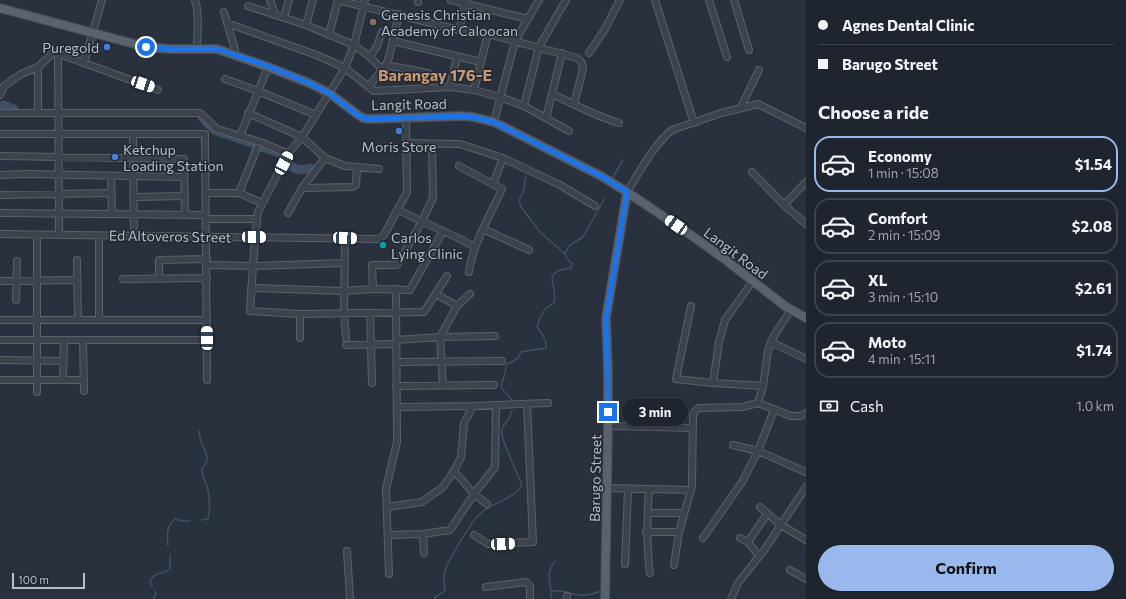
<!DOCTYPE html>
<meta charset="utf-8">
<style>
body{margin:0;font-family:Commissioner,sans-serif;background:#2b313a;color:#f1f3f6;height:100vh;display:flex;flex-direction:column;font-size:15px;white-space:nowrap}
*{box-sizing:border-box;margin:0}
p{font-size:13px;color:#a1a5aa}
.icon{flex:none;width:22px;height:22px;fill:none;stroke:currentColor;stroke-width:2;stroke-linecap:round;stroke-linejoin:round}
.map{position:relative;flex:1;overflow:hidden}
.sheet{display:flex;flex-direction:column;background:#1e252e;width:320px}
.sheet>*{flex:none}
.top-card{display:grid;align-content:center;height:88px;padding:0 12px;background:#1e252e}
.scale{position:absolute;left:12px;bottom:10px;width:73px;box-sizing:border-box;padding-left:4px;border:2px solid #b8bec8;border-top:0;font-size:11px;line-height:14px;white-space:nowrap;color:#b8bec8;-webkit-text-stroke:3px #212832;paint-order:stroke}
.end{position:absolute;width:18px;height:18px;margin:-9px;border:5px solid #1a73e8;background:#fff;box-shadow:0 0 0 2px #fff}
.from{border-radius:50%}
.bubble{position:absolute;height:28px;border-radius:14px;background:#1e252e;box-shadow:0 2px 10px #0003,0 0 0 1px #3c424a;font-size:13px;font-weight:700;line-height:28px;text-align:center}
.car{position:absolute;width:12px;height:24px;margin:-12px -6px;border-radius:5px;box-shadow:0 0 3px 1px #0007;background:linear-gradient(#fff 24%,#345 0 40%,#fff 0 76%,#345 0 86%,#fff 0)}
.top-card b{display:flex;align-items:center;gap:14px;height:38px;font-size:15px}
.top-card b+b{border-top:1px solid #3c424a}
.top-card i{width:10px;height:10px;background:#f1f3f6}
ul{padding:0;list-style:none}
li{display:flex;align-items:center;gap:12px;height:56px;margin:0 8px 6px;padding:0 4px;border:2px solid #3c424a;border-radius:16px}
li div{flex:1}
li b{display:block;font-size:15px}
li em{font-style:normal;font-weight:700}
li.active{border-color:#99b9ec}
li>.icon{width:36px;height:36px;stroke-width:1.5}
h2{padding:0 12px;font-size:18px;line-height:48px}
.pay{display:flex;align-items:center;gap:10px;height:44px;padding:0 12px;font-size:15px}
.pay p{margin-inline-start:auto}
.button{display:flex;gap:8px;margin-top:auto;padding:8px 12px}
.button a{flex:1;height:46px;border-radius:24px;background:#99b9ec;color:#111;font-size:16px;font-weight:700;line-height:46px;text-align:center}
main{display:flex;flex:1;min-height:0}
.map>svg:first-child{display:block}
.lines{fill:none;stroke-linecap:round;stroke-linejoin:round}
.stream{stroke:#404f64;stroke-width:1.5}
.river{stroke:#404f64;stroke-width:9}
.minor-casing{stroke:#5a616b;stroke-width:8}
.major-casing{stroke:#454c56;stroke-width:10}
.minor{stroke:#3c434d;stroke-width:6}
.major{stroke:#5a626d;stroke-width:8}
.route{stroke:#1a73e8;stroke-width:5}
.education-dot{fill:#8d6e63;stroke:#212832;stroke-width:1.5}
.shop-dot{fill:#3f7fe0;stroke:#212832;stroke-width:1.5}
.culture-dot{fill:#0f9aa8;stroke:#212832;stroke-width:1.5}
.labels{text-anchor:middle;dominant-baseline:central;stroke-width:3;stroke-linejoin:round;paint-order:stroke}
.poi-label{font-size:14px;fill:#b8bec8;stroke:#212832;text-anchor:start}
.street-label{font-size:14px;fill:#b8bec8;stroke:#212832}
.quarter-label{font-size:16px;font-weight:bold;fill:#c89873;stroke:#212832}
</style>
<main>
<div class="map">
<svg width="806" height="599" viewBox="0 0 806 599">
<rect width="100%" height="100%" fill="#28313d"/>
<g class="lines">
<path class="stream" d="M612,179L623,160
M565,253L570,245L583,237L605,198
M512,401C510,395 504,393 501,387C503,378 506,376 506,365L518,358L521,352L546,348C547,340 542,333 537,327L539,320L545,309L554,303C559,282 538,273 571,268L572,263L567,259L565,254L541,233L521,207L519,200L523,192L526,176
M199,431C200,436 200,440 202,444C206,453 211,461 202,468C201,474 205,480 207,486C210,496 210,509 208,519L202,520
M168,546C167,535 166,527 175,519L183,521H190
M152,587L150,581C155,571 162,575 170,569V555
M551,591C566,589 566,594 579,595C586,596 593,594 601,591
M153,599L156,594L155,591
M434,599C436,594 441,595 445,590C445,586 443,580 444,575C445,564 471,522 480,514C491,503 514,499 522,485C518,474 499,438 502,429C505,422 511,418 512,410
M551,599C553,583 543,577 555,561"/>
<path class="river" d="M3,105L14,109
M202,117L214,130L282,154C289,167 296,173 311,168"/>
<defs>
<path id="minor" d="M195,0C200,15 197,33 197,48
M270,0L275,14
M338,0L459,30L488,34L577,58L582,63L583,69L574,104
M365,0L354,45L345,68L302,137L288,154L258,212L255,237L250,311L300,314L424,312L447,276
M451,0L528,19
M655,0L694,123
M709,0L727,57
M734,0L749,50
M418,2V0
M248,6L306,25L354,45L370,57L382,69
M224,12L235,50V55
M284,17L289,0
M227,23L319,56L345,68L374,91L450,87L474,90L500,97L524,106L569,131
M306,25L313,0
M459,30L466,0
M329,35L338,0
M393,41L481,62
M58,52L59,235
M589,53L605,29L620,0
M370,57L377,46L382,32
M84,63L102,0
M386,65L428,73
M38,67V111
M225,79L258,91L316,115
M368,87L386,65L389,57L399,14
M450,87L457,57
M474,90L488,34
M552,94C574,104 595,116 619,123
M0,95L4,86L21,74L38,67L54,52L158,90
M524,106L539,47L566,0
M741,107L759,70
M0,113H200L217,129L260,142L289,154
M248,113L302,137L325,158L345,166L379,169
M546,118L562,53
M494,122L515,41L539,0
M0,134H205L207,380
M133,134L134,236
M240,136L268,67
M406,143L460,144L503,158L560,185L595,206
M0,156L184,159L185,215
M459,166L502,189C490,216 473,243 469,272
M752,172L784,205L806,224
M0,175L27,174L184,177
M111,176L112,214
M493,184L503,158
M302,188L353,187L356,185L357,168
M627,192C639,173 654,144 672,130L721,113L758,104L806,128
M206,193H239L262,203
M239,193L257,148
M0,195L112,193
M133,197L185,196
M784,205L806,182
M398,210L458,238L475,247
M0,213L206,215
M288,213L302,188L325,158
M206,219H256
M483,229L529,250
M0,234L379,239L384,235L407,192L406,118
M37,235V392
M99,236V320
M345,239L344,314L346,338
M77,260L78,320
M207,265L253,266L344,263
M123,279L207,278
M159,279V260L207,259
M0,281L76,280
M251,288L344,291L373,289L410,290L443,231
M373,289L372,265H397L422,221L433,198L432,144
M436,294L457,306
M16,300L17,261
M691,306L676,379L713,383L763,386
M370,313L372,383
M300,314V338
M0,320H207
M0,340H207
M83,340L84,391
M396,340L440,337L495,336
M771,342L806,359
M346,345L396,344
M0,360L63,361
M397,362L502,361
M0,380H84
M63,380L64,340
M713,383L719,342L725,320L752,282
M443,385L440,337L457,306L470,294
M396,386L494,385
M758,403L763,386L768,351L771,342L777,331L791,310
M397,407L473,406L548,403
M608,426L693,428
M733,445L758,451L806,472
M454,471L474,494L487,504
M607,488L691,490
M649,489C647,517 646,544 650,573
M387,507L422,502L443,487L454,471L461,457L464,423L473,406
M760,507L781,525L806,540
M648,513H684
M646,532H679
M423,534L424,553
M389,535L423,534L450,530L474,494L495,467L496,405
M474,535L488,544L533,542L527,404
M703,538L742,482L758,451L774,410
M740,538L748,542L759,556
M748,542L767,514
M347,551L350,599
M625,564L628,489
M674,565L679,532L692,486L693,415L695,411L699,408L742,407L758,403L791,416H800L806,413
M790,570L806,579
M389,574L386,489L397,442L396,289
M486,587L526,582L530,586V599
M567,596V599
M731,599L738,583L765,549L806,487"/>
<path id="major" d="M0,8L146,47L171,49H217L268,67L309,83L329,93L357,114L363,118L369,119L462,116L473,117L494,122L601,176L627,192L688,233L723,258L785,306L806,318
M605,599L608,426V371L606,318L627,192"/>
</defs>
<use href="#minor" class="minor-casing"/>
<use href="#major" class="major-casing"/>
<use href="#minor" class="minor"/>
<use href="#major" class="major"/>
</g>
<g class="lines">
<path class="route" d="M146,47L171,49H217L268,66L309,83L329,93L356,114L363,118L369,119L462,116L473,117L494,122L601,176L627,192L606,318L608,412"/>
</g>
<circle class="education-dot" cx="373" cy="22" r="4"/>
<g class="shop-dot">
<circle cx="107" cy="47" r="4"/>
<circle cx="399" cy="131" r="4"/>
<circle cx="115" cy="157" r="4"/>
</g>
<circle class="culture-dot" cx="383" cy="245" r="4"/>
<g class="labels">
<g class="poi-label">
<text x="381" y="14">Genesis Christian<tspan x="381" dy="16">Academy of Caloocan</tspan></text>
<text x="99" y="47" text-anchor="end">Puregold</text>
<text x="399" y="146" text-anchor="middle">Moris Store</text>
<text x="123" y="149">Ketchup<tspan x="123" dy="16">Loading Station</tspan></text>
<text x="391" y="237">Carlos<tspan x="391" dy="16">Lying Clinic</tspan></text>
</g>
<g class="street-label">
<text transform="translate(409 104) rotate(-1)">Langit Road</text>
<text transform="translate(170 236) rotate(1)">Ed Altoveros Street</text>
<text transform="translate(736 253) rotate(37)">Langit Road</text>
<text transform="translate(595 478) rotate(-89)">Barugo Street</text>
</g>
<g class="quarter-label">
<text x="435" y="74">Barangay 176-E</text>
</g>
</g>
</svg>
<div class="scale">100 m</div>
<i class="end from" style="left:146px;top:47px"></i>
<i class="end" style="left:608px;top:412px"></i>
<div class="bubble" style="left:622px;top:398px;width:66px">3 min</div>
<i class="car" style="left:143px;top:84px;rotate:109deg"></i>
<i class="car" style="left:284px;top:163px;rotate:28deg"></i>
<i class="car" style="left:676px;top:225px;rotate:304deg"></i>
<i class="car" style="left:254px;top:237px;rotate:91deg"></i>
<i class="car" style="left:345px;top:238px;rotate:92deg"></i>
<i class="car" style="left:207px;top:338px;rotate:359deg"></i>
<i class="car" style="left:503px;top:544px;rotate:87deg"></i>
</div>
<section class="sheet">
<div class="top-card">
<b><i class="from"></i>Agnes Dental Clinic</b>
<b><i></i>Barugo Street</b>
</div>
<h2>Choose a ride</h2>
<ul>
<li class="active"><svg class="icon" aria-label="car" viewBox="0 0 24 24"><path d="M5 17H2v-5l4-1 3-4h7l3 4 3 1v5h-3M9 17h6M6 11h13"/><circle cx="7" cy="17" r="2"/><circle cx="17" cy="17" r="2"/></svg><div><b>Economy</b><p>1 min · 15:08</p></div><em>$1.54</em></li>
<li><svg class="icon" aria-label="car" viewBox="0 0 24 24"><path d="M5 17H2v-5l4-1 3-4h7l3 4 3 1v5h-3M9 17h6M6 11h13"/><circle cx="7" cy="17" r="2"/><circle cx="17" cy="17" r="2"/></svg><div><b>Comfort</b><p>2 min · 15:09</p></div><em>$2.08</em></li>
<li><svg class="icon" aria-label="car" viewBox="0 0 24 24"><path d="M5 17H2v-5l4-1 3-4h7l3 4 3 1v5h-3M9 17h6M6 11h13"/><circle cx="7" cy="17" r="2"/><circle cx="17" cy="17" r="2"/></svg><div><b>XL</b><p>3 min · 15:10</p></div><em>$2.61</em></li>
<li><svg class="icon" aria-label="car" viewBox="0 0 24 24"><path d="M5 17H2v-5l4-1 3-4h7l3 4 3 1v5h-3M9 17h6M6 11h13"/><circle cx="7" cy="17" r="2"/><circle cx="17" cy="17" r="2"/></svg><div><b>Moto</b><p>4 min · 15:11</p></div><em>$1.74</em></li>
</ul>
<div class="pay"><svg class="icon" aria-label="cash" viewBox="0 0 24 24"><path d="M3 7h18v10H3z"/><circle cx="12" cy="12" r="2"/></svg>Cash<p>1.0 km</p></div>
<div class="button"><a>Confirm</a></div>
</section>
</main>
